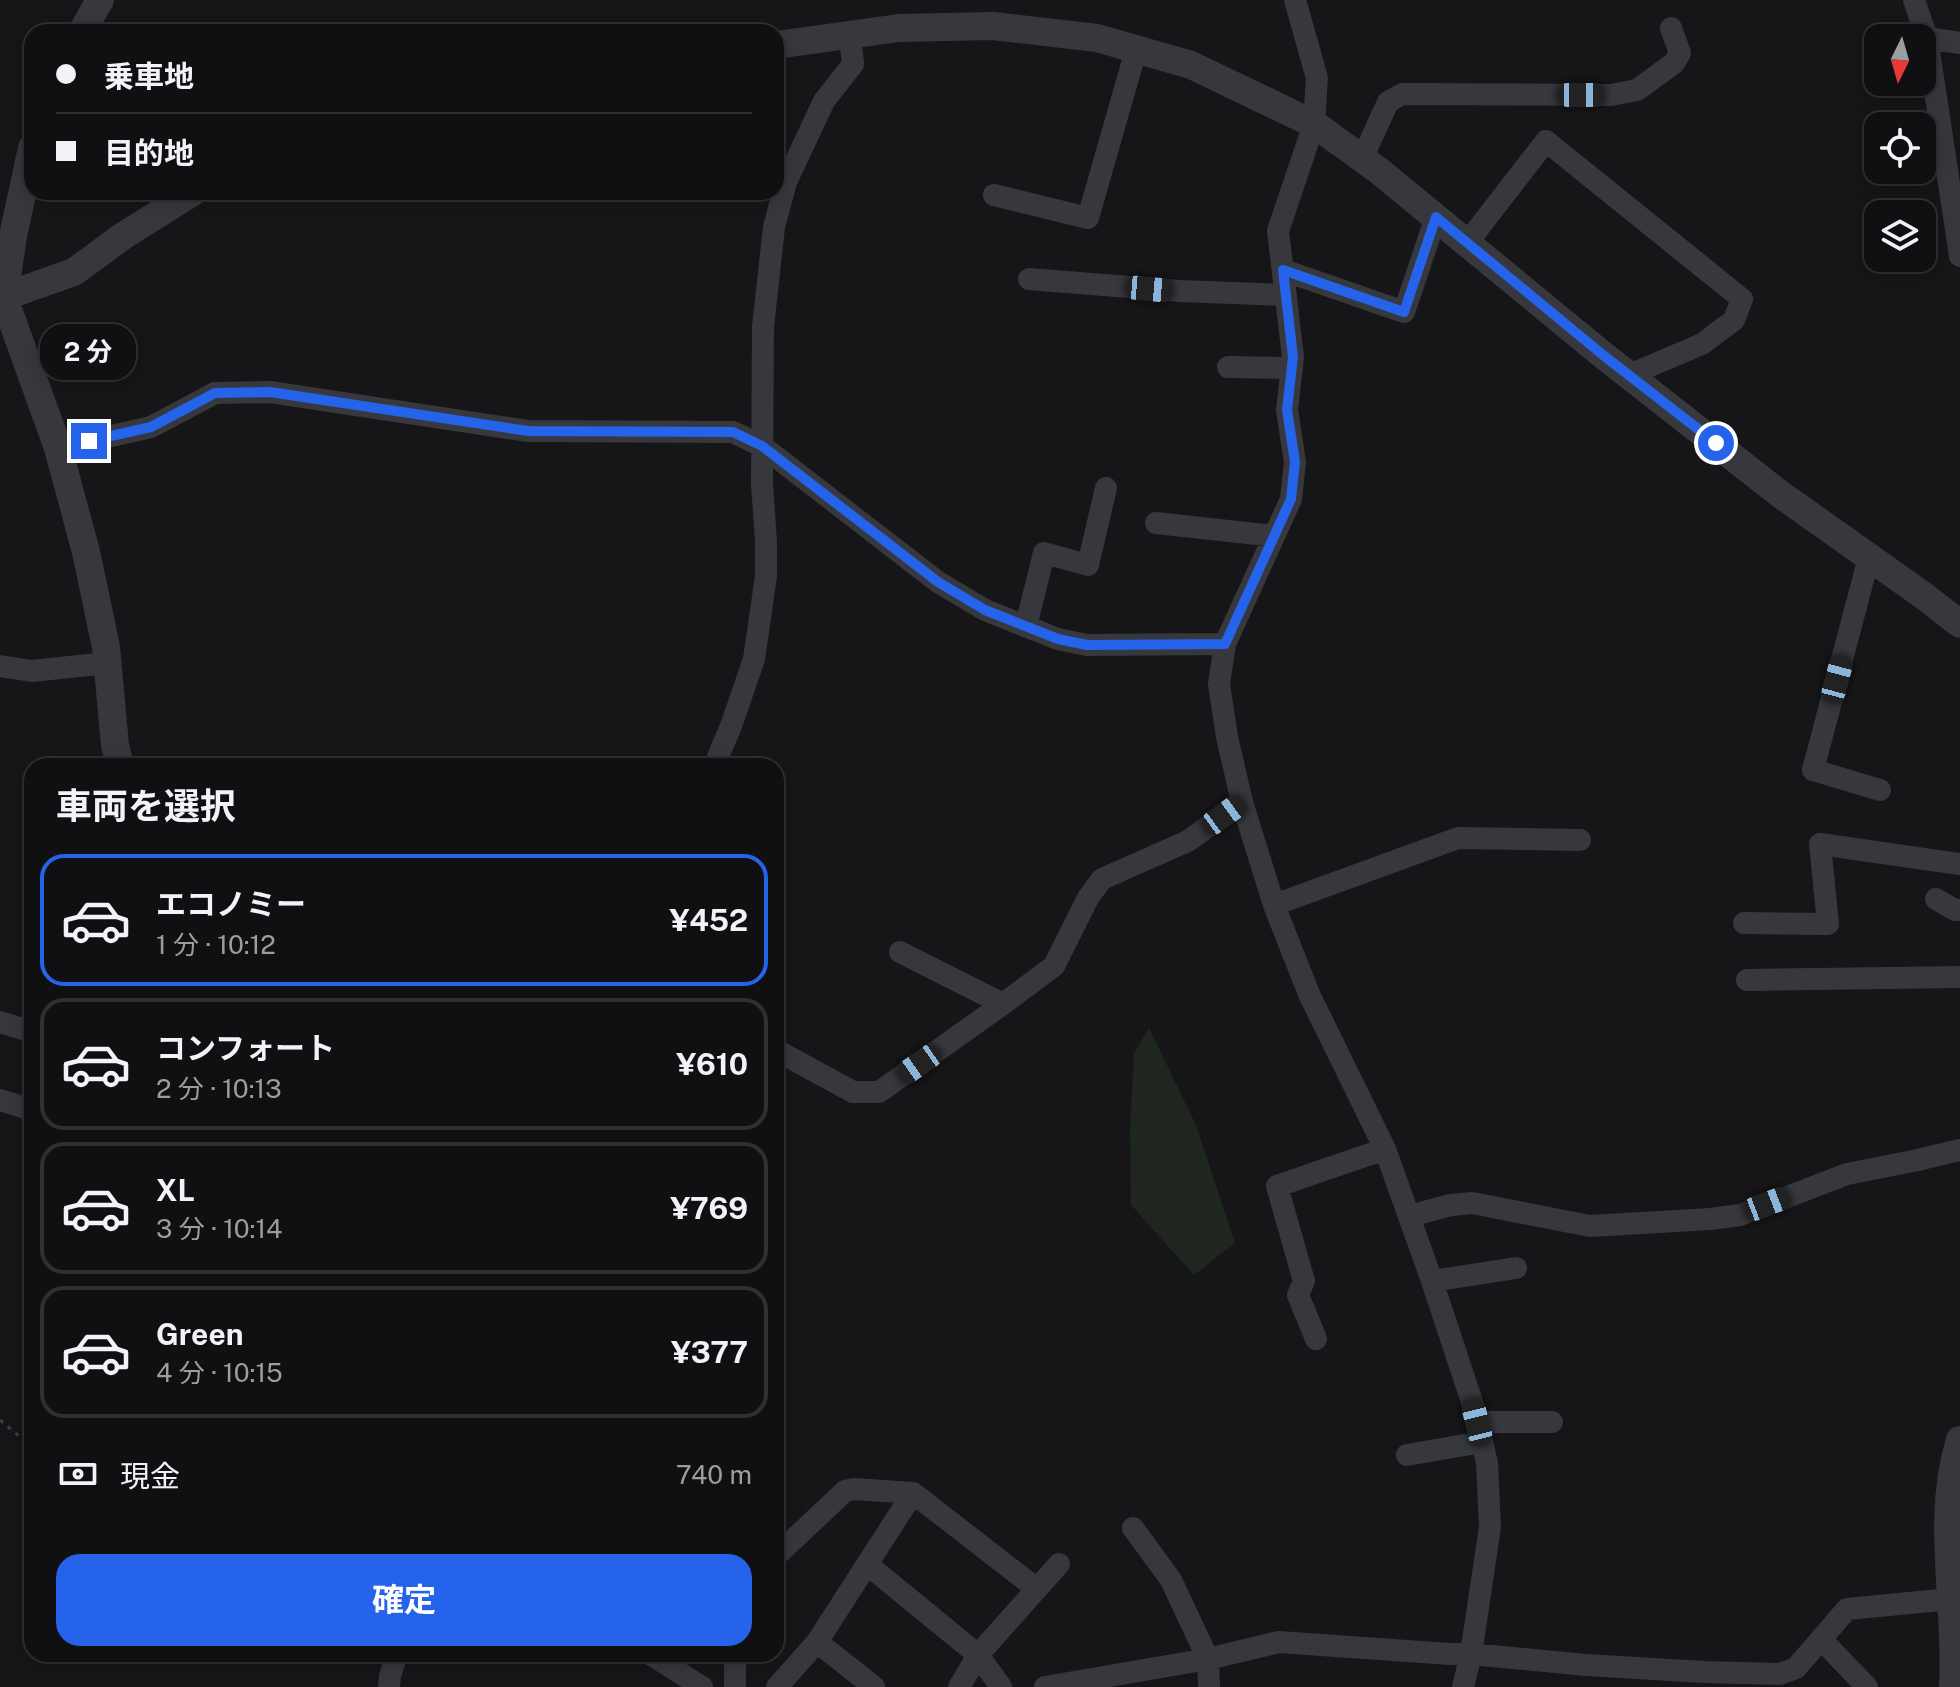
<!DOCTYPE html>
<html lang="ja">
<meta charset="utf-8">
<style>
body{margin:0;font-family:"Public Sans","Noto Sans JP",sans-serif;background:#1e1e20;color:#f1f3f6;height:100vh;display:flex;flex-direction:column;font-size:30px;white-space:nowrap}
*{box-sizing:border-box;margin:0}
p{font-size:26px;color:#9c9d9f}
.icon{flex:none;width:44px;height:44px;fill:none;stroke:currentColor;stroke-width:2;stroke-linecap:round;stroke-linejoin:round}
.map{position:relative;flex:1;overflow:hidden}
.sheet{position:absolute;left:24px;top:758px;width:760px;height:904px;display:flex;flex-direction:column;background:#101012;border-radius:24px;box-shadow:0 4px 20px #0003,0 0 0 2px #303032}
.sheet>*{flex:none}
.banner{position:absolute;left:24px;top:24px;width:760px;height:176px;border-radius:24px;box-shadow:0 4px 20px #0003,0 0 0 2px #303032;display:grid;align-content:center;height:176px;padding:0 32px;background:#101012}
.needle{width:52px;rotate:185deg}
.tools{position:absolute;left:1864px;top:24px;display:grid;gap:16px}
.tools a{display:grid;place-items:center;width:72px;height:72px;border-radius:16px;background:#101012;box-shadow:0 4px 20px #0003,0 0 0 2px #303032;font-size:40px}
.end{position:absolute;width:36px;height:36px;margin:-18px;border:10px solid #2563eb;background:#fff;box-shadow:0 0 0 4px #fff}
.from{border-radius:50%}
.bubble{position:absolute;height:56px;border-radius:24px;background:#101012;box-shadow:0 4px 20px #0003,0 0 0 2px #303032;font-size:26px;font-weight:700;line-height:56px;text-align:center}
.car{position:absolute;width:24px;height:48px;margin:-24px -12px;border-radius:10px;box-shadow:0 0 6px 2px #0007;background:linear-gradient(#222 24%,#8ab4d8 0 40%,#222 0 76%,#8ab4d8 0 86%,#222 0)}
.banner b{display:flex;align-items:center;gap:28px;height:76px;font-size:30px}
.banner b+b{border-top:2px solid #303032}
.banner i{width:20px;height:20px;background:#f1f3f6}
ul{padding:0;list-style:none}
li{display:flex;align-items:center;gap:24px;height:132px;margin:0 16px 12px;padding:0 16px;border:4px solid #303032;border-radius:24px}
li div{flex:1}
li b{display:block;font-size:30px}
li em{font-style:normal;font-weight:700}
li.active{border-color:#2563eb}
li>.icon{width:72px;height:72px;stroke-width:1.5}
h2{padding:0 32px;font-size:36px;line-height:96px}
.pay{display:flex;align-items:center;gap:20px;height:88px;padding:0 32px;font-size:30px}
.pay p{margin-inline-start:auto}
.action{display:flex;gap:16px;margin-top:auto;padding:16px 32px}
.action a{flex:1;height:92px;border-radius:24px;background:#2563eb;color:#fff;font-size:32px;font-weight:700;line-height:92px;text-align:center}
.map>svg:first-child{display:block}
.green{fill:#1e261f}
.lines{fill:none;stroke-linecap:round;stroke-linejoin:round}
.path{stroke:#3d3f44;stroke-width:3;stroke-dasharray:4 6;stroke-linecap:butt}
.minor{stroke:#37383d;stroke-width:22}
.tertiary{stroke:#37383d;stroke-width:28}
.route{stroke:#2563eb;stroke-width:10}
</style>
<div class="map">
<svg width="1960" height="1687" viewBox="0 0 1960 1687">
<rect width="100%" height="100%" fill="#161618"/>
<path class="green" d="M1149,1028L1196,1125L1235,1243L1194,1275L1131,1205L1130,1128L1134,1053Z"/>
<g class="lines">
<path class="path" d="M0,1420L32,1447"/>
<path class="minor" d="M1295,0L1317,78L1314,124L1278,231L1293,357L1287,410L1295,462L1291,499L1225,644L1219,684L1227,737L1242,802L1274,905L1309,994L1385,1149L1432,1281L1472,1402L1482,1442L1487,1463L1490,1527L1471,1654L1463,1687
M1914,0L1927,38L1960,256
M1927,38L1960,43
M1362,159L1388,102L1402,94L1611,95L1637,90L1674,63L1680,53L1671,28
M994,195L1088,218L1136,50
M1467,243L1546,141L1742,299L1734,320L1702,344L1629,375
M1283,270L1404,312L1436,217
M1029,279L1179,291L1286,295
M1228,367L1292,368
M58,448L151,427L215,393L270,392L528,431L733,432L762,446L938,582L985,610L1058,639L1087,645L1225,644
M1156,523L1274,536
M1869,557L1813,770L1880,790
M1026,626L1044,553L1088,565L1106,488
M0,666L32,671L107,663
M714,766L731,726L754,659L766,576V542L762,483L763,327L774,227L786,182L824,101L853,64L850,35
M1936,899L1955,910H1960
M1274,905L1458,838L1580,840
M1744,923L1828,924L1820,844L1960,864
M900,952L1003,1004
M1747,980L1960,977
M0,1022L32,1032
M776,1050L853,1092H879L1003,1004L1054,966L1088,898L1102,879L1188,841L1242,802
M0,1100L32,1110
M1409,1216L1451,1205L1472,1203L1590,1226L1710,1219L1740,1215L1847,1174L1913,1161L1960,1150
M1432,1281L1516,1268
M1316,1339L1298,1295L1304,1281L1277,1186L1385,1149
M1477,1422H1552
M1407,1455L1482,1442
M1133,1528L1171,1580L1208,1659L1209,1687
M776,1556L845,1491L854,1489L913,1493L1037,1589
M867,1564L978,1655L1001,1687
M1821,1639L1867,1687
M817,1642L874,1687
M650,1654L702,1687
M735,1654V1687
M389,1687L390,1676L397,1654
M777,1687L817,1642L913,1493
M959,1687L978,1655L1059,1564
M1045,1687L1208,1659L1279,1642L1450,1654H1471L1586,1665L1704,1672L1780,1674L1796,1668L1847,1609L1951,1599"/>
<path class="tertiary" d="M82,32L100,0
M776,45L899,28L993,26L1097,38L1191,65L1314,124L1378,170L1603,355L1780,494L1924,596L1960,624
M32,148L13,236L4,298L58,448L86,552L106,647L115,745L120,766
M0,298L74,272L123,236L193,192
M1953,1687C1958,1604 1935,1521 1960,1440"/>
</g>
<g class="lines">
<path class="route" d="M89,441L151,427L215,393L270,392L528,431L733,432L762,446L938,582L985,610L1058,639L1087,645L1225,644L1291,499L1295,462L1287,410L1293,357L1283,270L1404,312L1436,217L1603,355L1716,443"/>
</g>
</svg>
<div class="tools">
<a><svg class="needle" viewBox="-14 -14 28 28"><path d="M0-13l5 13h-10z" fill="#e53935"/><path d="M0 13l5-13h-10z" fill="#9c9d9f"/></svg></a>
<a><svg class="icon" aria-label="locate" viewBox="0 0 24 24"><circle cx="12" cy="12" r="6"/><path d="M12 2v4M12 18v4M2 12h4M18 12h4"/></svg></a>
<a><svg class="icon" aria-label="layers" viewBox="0 0 24 24"><path d="M12 4l9 5-9 5-9-5zM3 14l9 5 9-5"/></svg></a>
</div>
<i class="end from" style="left:1716px;top:443px"></i>
<i class="end" style="left:89px;top:441px"></i>
<div class="bubble" style="left:40px;top:324px;width:96px">2 分</div>
<i class="car" style="left:1581px;top:95px;rotate:90deg"></i>
<i class="car" style="left:1149px;top:289px;rotate:95deg"></i>
<i class="car" style="left:1837px;top:679px;rotate:15deg"></i>
<i class="car" style="left:1224px;top:815px;rotate:54deg"></i>
<i class="car" style="left:919px;top:1064px;rotate:235deg"></i>
<i class="car" style="left:1767px;top:1204px;rotate:69deg"></i>
<i class="car" style="left:1477px;top:1422px;rotate:346deg"></i>
<div class="banner">
<b><i class="from"></i>乗車地</b>
<b><i></i>目的地</b>
</div>
<section class="sheet">
<h2>車両を選択</h2>
<ul>
<li class="active"><svg class="icon" aria-label="car" viewBox="0 0 24 24"><path d="M5 17H2v-5l4-1 3-4h7l3 4 3 1v5h-3M9 17h6M6 11h13"/><circle cx="7" cy="17" r="2"/><circle cx="17" cy="17" r="2"/></svg><div><b>エコノミー</b><p>1 分 · 10:12</p></div><em>¥452</em></li>
<li><svg class="icon" aria-label="car" viewBox="0 0 24 24"><path d="M5 17H2v-5l4-1 3-4h7l3 4 3 1v5h-3M9 17h6M6 11h13"/><circle cx="7" cy="17" r="2"/><circle cx="17" cy="17" r="2"/></svg><div><b>コンフォート</b><p>2 分 · 10:13</p></div><em>¥610</em></li>
<li><svg class="icon" aria-label="car" viewBox="0 0 24 24"><path d="M5 17H2v-5l4-1 3-4h7l3 4 3 1v5h-3M9 17h6M6 11h13"/><circle cx="7" cy="17" r="2"/><circle cx="17" cy="17" r="2"/></svg><div><b>XL</b><p>3 分 · 10:14</p></div><em>¥769</em></li>
<li><svg class="icon" aria-label="car" viewBox="0 0 24 24"><path d="M5 17H2v-5l4-1 3-4h7l3 4 3 1v5h-3M9 17h6M6 11h13"/><circle cx="7" cy="17" r="2"/><circle cx="17" cy="17" r="2"/></svg><div><b>Green</b><p>4 分 · 10:15</p></div><em>¥377</em></li>
</ul>
<div class="pay"><svg class="icon" aria-label="cash" viewBox="0 0 24 24"><path d="M3 7h18v10H3z"/><circle cx="12" cy="12" r="2"/></svg>現金<p>740 m</p></div>
<div class="action"><a>確定</a></div>
</section>
</div>
